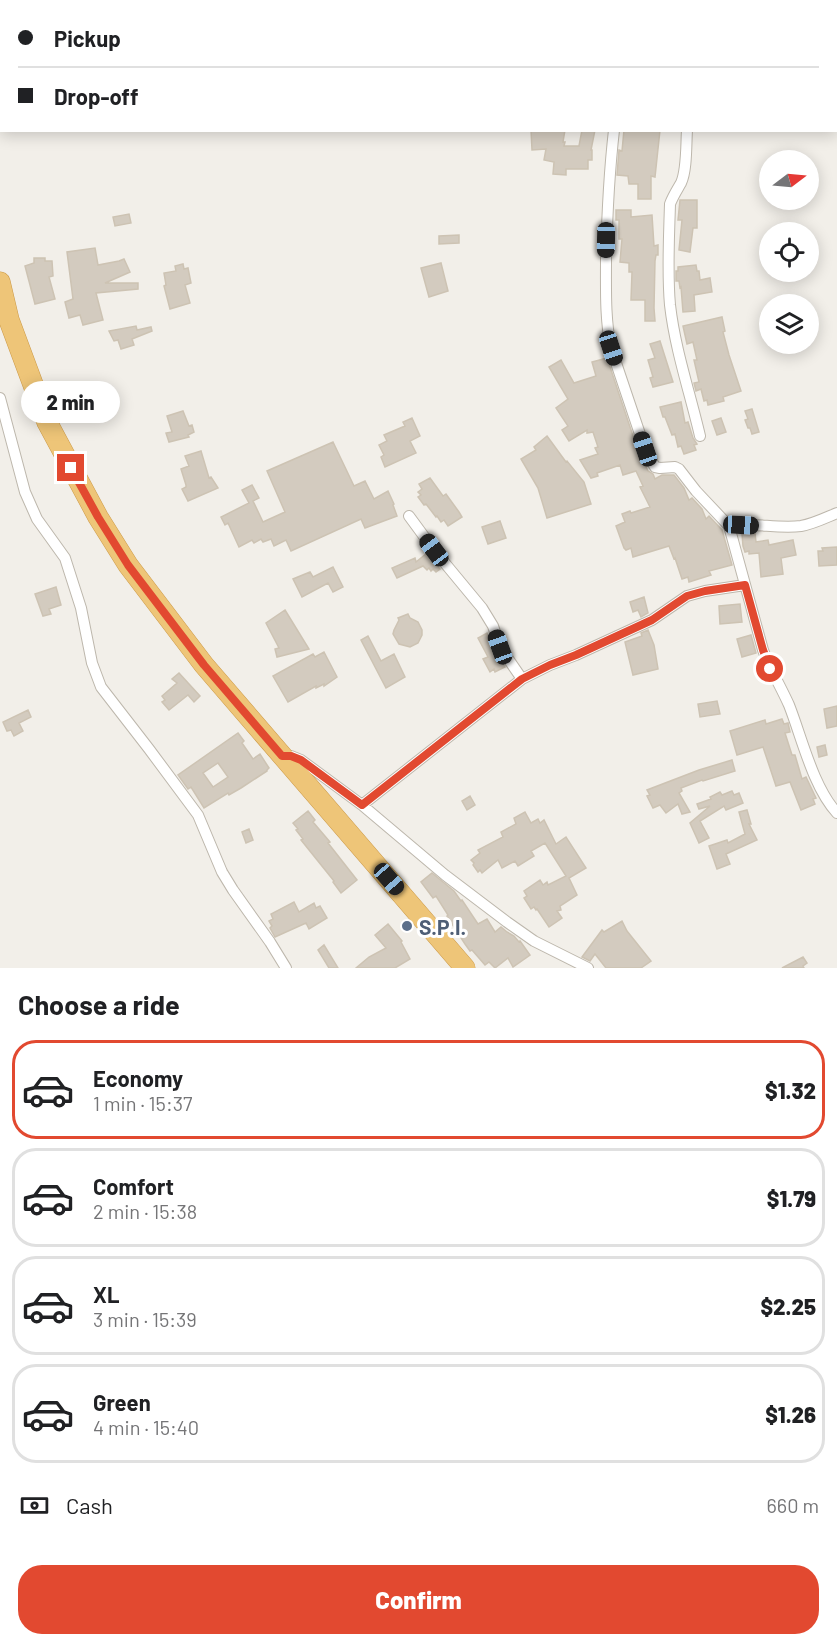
<!DOCTYPE html>
<meta charset="utf-8">
<style>
body{margin:0;font-family:Barlow,sans-serif;background:#f2f2f2;color:#202124;height:100vh;display:flex;flex-direction:column;font-size:22px;white-space:nowrap}
*{box-sizing:border-box;margin:0}
p{font-size:20px;color:#757577}
.icon{flex:none;width:33px;height:33px;fill:none;stroke:currentColor;stroke-width:2;stroke-linecap:round;stroke-linejoin:round}
.map{position:relative;height:968px;overflow:hidden}
.panel{display:flex;flex-direction:column;background:#fff;flex:1}
.panel>*{flex:none}
.hud{position:absolute;left:0px;top:0px;width:837px;height:132px;box-shadow:0 3px 15px #0003;display:grid;align-content:center;height:132px;padding:0 18px;background:#fff}
.needle{width:39px;rotate:74deg}
.tools{position:absolute;left:759px;top:150px;display:grid;gap:12px}
.tools a{display:grid;place-items:center;width:60px;height:60px;border-radius:50%;background:#fff;box-shadow:0 3px 15px #0003;font-size:30px}
.end{position:absolute;width:27px;height:27px;margin:-14px;border:8px solid #e24930;background:#fff;box-shadow:0 0 0 3px #fff}
.from{border-radius:50%}
.bubble{position:absolute;height:42px;border-radius:21px;background:#fff;box-shadow:0 3px 15px #0003;font-size:20px;font-weight:800;line-height:42px;text-align:center}
.car{position:absolute;width:18px;height:36px;margin:-18px -9px;border-radius:8px;box-shadow:0 0 4px 2px #0007;background:linear-gradient(#222 24%,#8ab4d8 0 40%,#222 0 76%,#8ab4d8 0 86%,#222 0)}
.hud b{display:flex;align-items:center;gap:21px;height:57px;font-size:22px}
.hud b+b{border-top:2px solid #e0e0e0}
.hud i{width:15px;height:15px;background:#202124}
ul{padding:0;list-style:none}
li{display:flex;align-items:center;gap:18px;height:99px;margin:0 12px 9px;padding:0 6px;border:3px solid #e0e0e0;border-radius:24px}
li div{flex:1}
li b{display:block;font-size:22px}
li em{font-style:normal;font-weight:800}
li.active{border-color:#e24930}
li>.icon{width:54px;height:54px;stroke-width:1.5}
h2{padding:0 18px;font-size:27px;line-height:72px}
.pay{display:flex;align-items:center;gap:15px;height:66px;padding:0 18px;font-size:22px}
.pay p{margin-inline-start:auto}
.action{display:flex;gap:12px;margin-top:auto;padding:12px 18px}
.action a{flex:1;height:69px;border-radius:24px;background:#e24930;color:#fff;font-size:24px;font-weight:800;line-height:69px;text-align:center}
.map>svg:first-child{display:block}
.building{fill:#d3cbbf;stroke:#cdc3b3;stroke-width:1.5;fill-rule:evenodd}
.lines{fill:none;stroke-linecap:round;stroke-linejoin:round}
.street-casing{stroke:#bdb7ac;stroke-width:12}
.highway-casing{stroke:#cc9a49;stroke-width:21}
.street{stroke:#fff;stroke-width:10}
.highway{stroke:#eec578;stroke-width:20}
.route{stroke:#e24930;stroke-width:8}
.service-dot{fill:#5c6f8a;stroke:#fff;stroke-width:2}
.labels{text-anchor:middle;dominant-baseline:central;stroke-width:6;stroke-linejoin:round;paint-order:stroke}
.service-label{font-size:21px;font-weight:bold;fill:#4e5e75;stroke:#fff;text-anchor:start}
</style>
<div class="map">
<svg width="837" height="968" viewBox="0 0 837 968">
<rect width="100%" height="100%" fill="#f2efe9"/>
<path class="building" d="M531,130H565L563,142H565L564,146H579L582,130H595L591,150H592V160H588V169H566V175L553,174L554,162L544,160L546,149L532,150Z
M624,130H660L655,177L651,176V199H638V184H629L628,176L617,175L619,150L622,151Z
M680,200H697V228H693L690,252L679,250L682,220H678Z
M616,210H631V217L652,215L654,246L658,245V255H656L655,261L654,308L655,321H645V300H631L632,272H629V263L620,262L622,239H619V220H616Z
M129,214L131,223L115,226L113,217Z
M459,235V243L439,244V236Z
M95,248L98,265L119,261L124,259L130,272L105,283H138V289L96,293L103,320L83,325L80,315L69,318L65,302L73,299L67,252Z
M34,258H45V261H52L53,276L49,277L55,299L35,304L25,266L34,263Z
M441,263L448,291L429,297L421,268Z
M183,264L184,269L188,268L191,283L185,285L190,303L170,309L164,286L166,285L164,273L176,271L175,266Z
M696,265L697,271H699L700,280L710,278L712,292L694,295L695,311L683,312L681,287L680,288L679,281H676V271H678V267Z
M722,317L725,331L723,332L729,355L741,391L723,397L724,401L708,405L707,400L704,401L701,389L696,391L694,383L699,382L694,360H697L693,342L687,344L683,326Z
M136,326L137,330L151,327L152,331L132,339L134,345L121,349L118,340L114,341L109,331Z
M660,341L673,382L653,387L650,378L653,377L648,360L655,358L650,344Z
M607,358L638,451L648,471L653,474L655,479L662,475H674L684,488L689,500L692,498L702,509L706,519L709,516L722,530L732,565L709,571L711,575L689,582L688,577L682,579L675,558L674,559L669,546L633,557L631,548L626,550L624,548L616,526L625,522L622,514L630,511L631,513L650,507L640,487L643,486L636,471L623,475L620,465L597,473L598,476L591,478L580,460L598,454L595,448L598,447L593,432L587,433V430L569,441L562,430L568,426L556,408L568,399L549,367L561,360L574,383L596,376L592,362Z
M681,402L685,423L688,422L693,438L697,444L694,445L696,450L684,454L681,446L678,447L675,434L672,435L665,417H663L660,407Z
M752,409L759,432L752,434L750,428H748L745,420L748,419L745,411Z
M183,411L189,426L192,425L194,432L188,435L189,437L169,442L166,433L172,432L167,416Z
M412,418L420,436L410,441L416,453L385,467L381,457L384,455L379,445L387,441L384,435L405,426L403,422Z
M721,418L726,432L717,435L712,421Z
M547,436L566,462L567,461L584,482L591,504L547,518L538,488L521,459L536,450L534,447Z
M333,442L354,486L365,481L374,499L388,491L394,504L393,505L397,516L365,528L361,519L291,551L286,540L274,546L271,539L263,542L261,539L254,543L252,540L239,547L228,523L225,525L221,517L249,503L242,490L252,485L259,498L253,501L263,522L285,512L267,471Z
M201,451L209,478L211,477L218,488L188,501L182,489L186,487V485L181,469L189,466L185,456Z
M430,478L443,496L446,494L459,512L462,517L448,526L444,520L441,522L437,516L436,517L426,504L424,505L418,497L421,495L418,492L422,489L419,484Z
M500,521L506,538L488,544L482,527Z
M755,533L756,542L768,540L769,545L793,540L796,555L781,558L783,574L761,577L759,553L749,554V551L745,552L743,546L742,534Z
M837,547V565L819,566L818,551H823L822,548Z
M427,553L440,569L436,572L433,569L431,571L429,568L427,570L423,566L397,578L392,568L415,558L416,562Z
M333,567L343,587L333,592L328,583L302,597L293,579L310,572L313,577Z
M56,587L61,605L49,609L51,614L43,616L35,594Z
M644,597L648,613L641,617L638,610L633,612L630,602Z
M740,604L742,622L720,624L719,606Z
M285,610L309,649L277,657L275,649L279,648L266,623Z
M408,614L410,618L418,622L422,630V635L418,643L410,647L399,644L393,634L394,630L399,620L398,618Z
M648,630L654,645L658,669L633,675L625,642L642,636L641,633Z
M487,633L493,650L505,667L495,672L494,669L490,672L483,659L488,657L478,638Z
M751,635L756,653L742,657L737,639Z
M368,636L381,661L394,654L405,677L386,688L361,640Z
M324,652L337,677L324,686V684L316,688V686L288,702L273,676L313,654L315,657Z
M179,673L200,696L194,702L188,695L169,710L162,702L165,700L162,696L177,683L172,679Z
M717,701L720,714L700,717L698,704Z
M837,706V726L827,728L824,709Z
M28,710L31,717L19,723L23,731L14,736L11,730L7,731L3,722Z
M782,719L784,724L788,723L790,732L785,733L792,755H795L802,779L806,777L816,798L813,799L815,804L801,810L790,782L776,786L763,747L737,755L730,731L765,720L766,724Z
M238,733L244,741L242,743L253,759L260,754L269,768L267,770V771L241,788L229,795L228,793L204,808L191,787L188,789L178,775ZM218,763L228,777L213,787L203,773Z
M825,745L827,755L819,757L817,747Z
M732,760L735,771L703,781L702,780L681,788L682,791L679,793L690,812L682,814L678,804L666,813L660,805L653,808L647,796L650,795L647,790L699,770Z
M732,791L734,795L739,793L743,803L726,810L724,806L700,821L709,838L699,843L690,823L710,806L699,809L697,804L711,799L710,797L720,792L722,795Z
M470,796L475,805L467,810L462,801Z
M747,810L751,824H749L757,840L726,854L730,864L717,869L709,846L727,840L728,843L745,834L739,812Z
M308,811L315,820L313,822L330,842L328,843L357,880L341,893L333,882L334,881L301,840L303,839L296,830L298,829L293,823Z
M525,812L531,823L538,819L540,823L544,820L556,844L566,837L586,868L569,878L577,895L560,906L561,910L557,911L562,918L549,927L537,909L536,910L534,907L531,909L524,898L527,896L524,891L540,880L543,885L547,882L548,885L566,876L545,843L531,851L534,856L518,866L515,861L502,868L498,860L482,873L480,870L478,872L473,865L474,863L471,860L480,853L478,850L503,837L501,832L516,824L514,818Z
M249,829L253,840L246,843L242,832Z
M432,873L454,891L461,901L462,900L478,924L487,919L495,932L501,927L507,932L514,936L519,942L520,941L530,955L513,967L508,958L495,968L489,962L485,965L472,950L470,951L465,944L447,916L448,915L436,896L433,898L421,882Z
M294,902L299,912L314,903L316,908L320,906L327,918L309,929L306,923L275,937L270,928L272,926L269,921L273,919L271,914Z
M622,921L627,931L651,961L641,968H606L595,954L590,961L582,957L602,930L604,932Z
M388,924L402,941L401,942L410,959L395,968H356L369,957L386,948L375,935Z
M324,945L338,968H329L318,950Z
M803,957L807,963L803,966L804,968H782Z"/>
<g class="lines">
<defs>
<path id="street" d="M391,0L400,2
M78,2L81,0
M726,2L727,0
M0,68L2,67
M836,116H837
M614,130C609,174 607,217 606,260C606,290 605,319 611,348L645,449L655,467L660,468L675,467L679,469L696,491L729,526L763,650C770,669 781,687 789,705C802,738 813,787 837,813
M687,130C686,145 687,170 681,183C677,190 673,196 670,204C669,238 667,272 670,305C675,349 690,393 700,436
M0,398L25,492L37,519L65,558L81,608L92,663L101,687L149,749L198,815L222,872L233,890L270,942L286,968
M409,516L434,550L482,608L493,626L500,647L522,679
M729,526C753,522 777,529 801,526C813,524 825,518 837,513
M285,756H291L301,760L362,805L445,875L507,922L534,941L588,968
M362,805L522,679L550,665L576,655L652,620L687,596L705,591L745,585"/>
<path id="highway" d="M0,282L9,320L47,422L98,517L128,565L204,665L465,968"/>
</defs>
<use href="#street" class="street-casing"/>
<use href="#highway" class="highway-casing"/>
<use href="#street" class="street"/>
<use href="#highway" class="highway"/>
</g>
<g class="lines">
<path class="route" d="M71,468L98,517L128,565L204,665L282,756H291L301,760L362,805L522,679L550,665L576,655L652,620L687,596L705,591L745,585L763,650L770,669"/>
</g>
<circle class="service-dot" cx="407" cy="926" r="6"/>
<g class="labels">
<g class="service-label">
<text x="419" y="926">S.P.I.</text>
</g>
</g>
</svg>
<div class="tools">
<a><svg class="needle" viewBox="-14 -14 28 28"><path d="M0-13l5 13h-10z" fill="#e53935"/><path d="M0 13l5-13h-10z" fill="#757577"/></svg></a>
<a><svg class="icon" aria-label="locate" viewBox="0 0 24 24"><circle cx="12" cy="12" r="6"/><path d="M12 2v4M12 18v4M2 12h4M18 12h4"/></svg></a>
<a><svg class="icon" aria-label="layers" viewBox="0 0 24 24"><path d="M12 4l9 5-9 5-9-5zM3 14l9 5 9-5"/></svg></a>
</div>
<i class="end from" style="left:770px;top:669px"></i>
<i class="end" style="left:71px;top:468px"></i>
<div class="bubble" style="left:21px;top:381px;width:99px">2 min</div>
<i class="car" style="left:606px;top:240px;rotate:181deg"></i>
<i class="car" style="left:611px;top:348px;rotate:162deg"></i>
<i class="car" style="left:645px;top:449px;rotate:341deg"></i>
<i class="car" style="left:741px;top:525px;rotate:93deg"></i>
<i class="car" style="left:434px;top:550px;rotate:323deg"></i>
<i class="car" style="left:500px;top:647px;rotate:340deg"></i>
<i class="car" style="left:389px;top:879px;rotate:139deg"></i>
<div class="hud">
<b><i class="from"></i>Pickup</b>
<b><i></i>Drop-off</b>
</div>
</div>
<section class="panel">
<h2>Choose a ride</h2>
<ul>
<li class="active"><svg class="icon" aria-label="car" viewBox="0 0 24 24"><path d="M5 17H2v-5l4-1 3-4h7l3 4 3 1v5h-3M9 17h6M6 11h13"/><circle cx="7" cy="17" r="2"/><circle cx="17" cy="17" r="2"/></svg><div><b>Economy</b><p>1 min · 15:37</p></div><em>$1.32</em></li>
<li><svg class="icon" aria-label="car" viewBox="0 0 24 24"><path d="M5 17H2v-5l4-1 3-4h7l3 4 3 1v5h-3M9 17h6M6 11h13"/><circle cx="7" cy="17" r="2"/><circle cx="17" cy="17" r="2"/></svg><div><b>Comfort</b><p>2 min · 15:38</p></div><em>$1.79</em></li>
<li><svg class="icon" aria-label="car" viewBox="0 0 24 24"><path d="M5 17H2v-5l4-1 3-4h7l3 4 3 1v5h-3M9 17h6M6 11h13"/><circle cx="7" cy="17" r="2"/><circle cx="17" cy="17" r="2"/></svg><div><b>XL</b><p>3 min · 15:39</p></div><em>$2.25</em></li>
<li><svg class="icon" aria-label="car" viewBox="0 0 24 24"><path d="M5 17H2v-5l4-1 3-4h7l3 4 3 1v5h-3M9 17h6M6 11h13"/><circle cx="7" cy="17" r="2"/><circle cx="17" cy="17" r="2"/></svg><div><b>Green</b><p>4 min · 15:40</p></div><em>$1.26</em></li>
</ul>
<div class="pay"><svg class="icon" aria-label="cash" viewBox="0 0 24 24"><path d="M3 7h18v10H3z"/><circle cx="12" cy="12" r="2"/></svg>Cash<p>660 m</p></div>
<div class="action"><a>Confirm</a></div>
</section>
